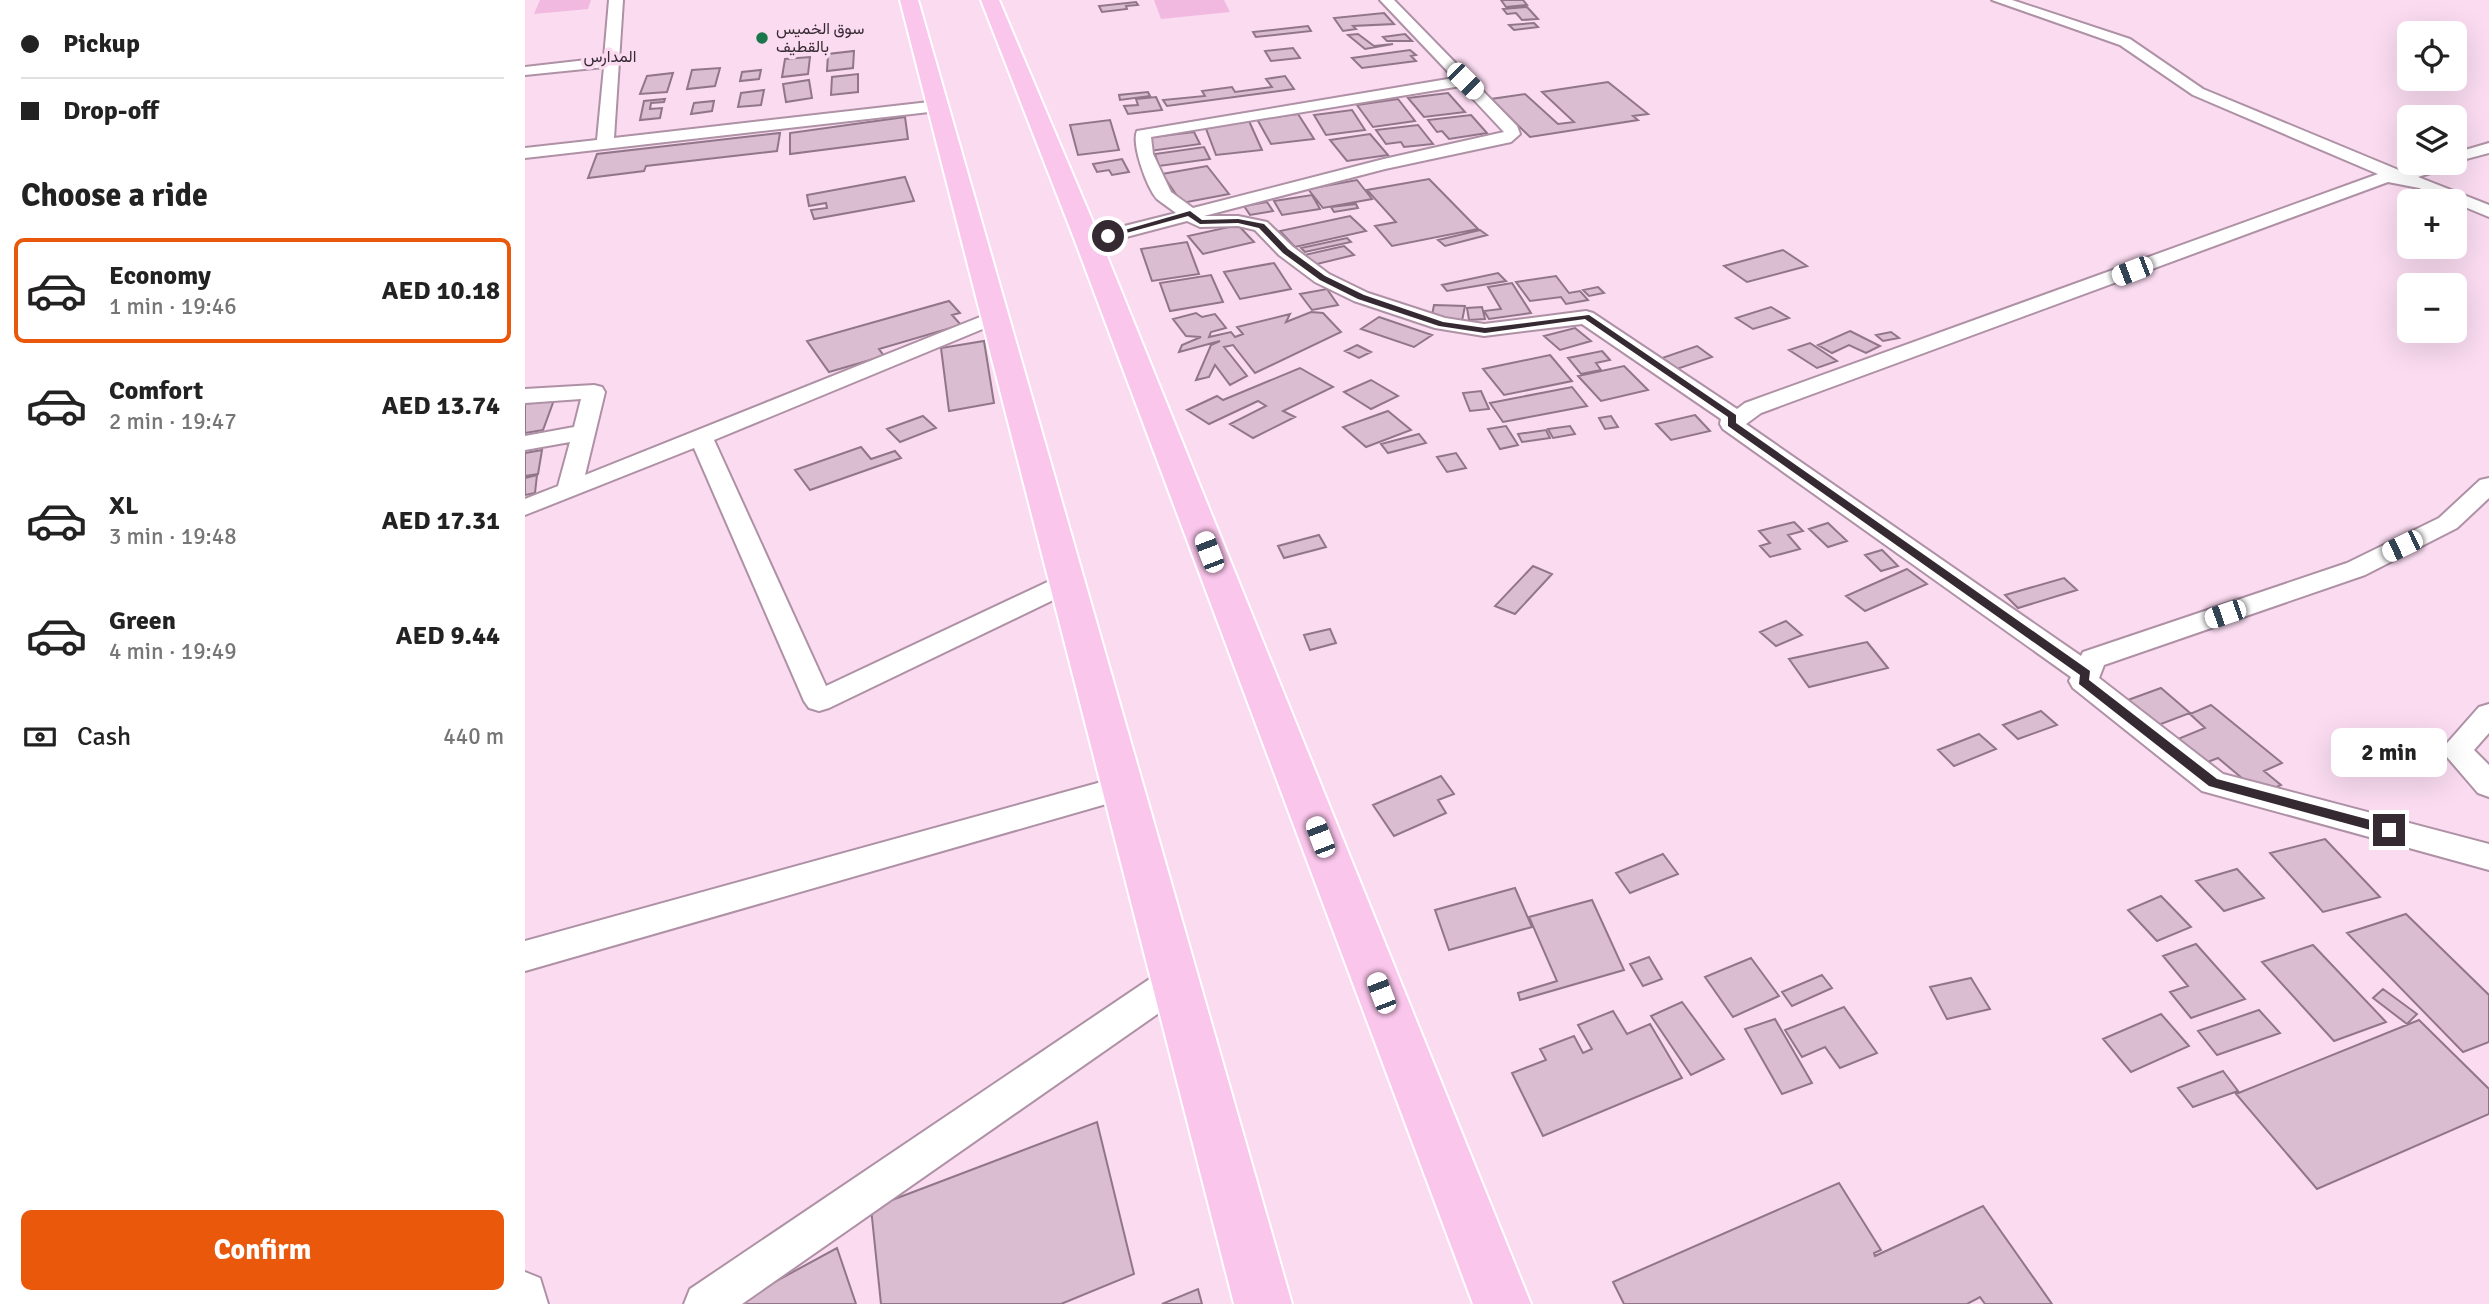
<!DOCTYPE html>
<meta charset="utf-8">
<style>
body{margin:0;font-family:Signika,Vazirmatn,sans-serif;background:#f6f6f6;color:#222;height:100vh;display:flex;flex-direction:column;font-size:26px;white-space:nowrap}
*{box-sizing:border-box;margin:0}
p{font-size:23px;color:#767676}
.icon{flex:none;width:38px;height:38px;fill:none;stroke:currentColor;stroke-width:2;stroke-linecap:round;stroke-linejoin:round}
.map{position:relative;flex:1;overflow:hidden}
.side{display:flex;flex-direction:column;background:#fff;width:525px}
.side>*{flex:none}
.guide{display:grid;align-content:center;height:154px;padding:0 21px;background:#fff}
.buttons{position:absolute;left:1872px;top:21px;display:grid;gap:14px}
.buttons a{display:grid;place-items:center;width:70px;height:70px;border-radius:10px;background:#fff;box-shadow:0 7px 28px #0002;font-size:35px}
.end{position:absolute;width:32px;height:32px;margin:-16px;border:9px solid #362a32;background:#fff;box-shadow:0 0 0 4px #fff}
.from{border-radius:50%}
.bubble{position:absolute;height:49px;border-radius:10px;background:#fff;box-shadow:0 7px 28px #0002;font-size:23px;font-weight:700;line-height:49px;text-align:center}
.car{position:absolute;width:21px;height:42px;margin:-21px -10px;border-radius:9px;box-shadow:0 0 5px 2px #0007;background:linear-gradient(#fff 24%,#345 0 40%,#fff 0 76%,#345 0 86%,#fff 0)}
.guide b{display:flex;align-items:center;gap:24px;height:66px;font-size:26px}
.guide b+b{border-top:2px solid #e0e0e0}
.guide i{width:18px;height:18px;background:#222}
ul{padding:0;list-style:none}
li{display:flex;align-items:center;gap:21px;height:105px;margin:0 14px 10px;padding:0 7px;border:4px solid transparent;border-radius:10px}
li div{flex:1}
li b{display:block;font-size:26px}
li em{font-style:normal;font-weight:700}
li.on{border-color:#ea580c}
li>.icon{width:63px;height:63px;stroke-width:1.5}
h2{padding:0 21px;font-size:32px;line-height:84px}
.pay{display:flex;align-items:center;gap:18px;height:77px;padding:0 21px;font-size:26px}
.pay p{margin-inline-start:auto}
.button{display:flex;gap:14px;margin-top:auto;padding:14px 21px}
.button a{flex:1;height:80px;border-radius:10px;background:#ea580c;color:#fff;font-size:28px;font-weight:700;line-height:80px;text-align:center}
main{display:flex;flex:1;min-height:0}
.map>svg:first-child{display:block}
.green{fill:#f1b9e0}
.building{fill:#dbbdd2;stroke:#917689;stroke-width:2}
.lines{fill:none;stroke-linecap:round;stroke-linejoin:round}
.minor-casing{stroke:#ae91a5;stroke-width:4}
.primary-casing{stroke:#fff;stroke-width:4}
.minor{fill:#fff;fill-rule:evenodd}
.primary{fill:#fbc6ec;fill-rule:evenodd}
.route{fill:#362a32}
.poi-dot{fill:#1a764b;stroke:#fadbf0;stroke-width:2.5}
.labels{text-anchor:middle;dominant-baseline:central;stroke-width:7;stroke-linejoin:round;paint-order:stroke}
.far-poi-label{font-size:16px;fill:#362a32;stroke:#fadbf0;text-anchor:start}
.far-neighbourhood-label{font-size:16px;fill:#362a32;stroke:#fadbf0}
</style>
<main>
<section class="side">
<div class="guide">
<b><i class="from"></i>Pickup</b>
<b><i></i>Drop-off</b>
</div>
<h2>Choose a ride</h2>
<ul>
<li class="on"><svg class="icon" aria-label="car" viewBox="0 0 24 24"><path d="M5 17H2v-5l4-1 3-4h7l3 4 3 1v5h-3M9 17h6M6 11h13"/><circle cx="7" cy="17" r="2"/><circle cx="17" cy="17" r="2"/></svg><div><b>Economy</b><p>1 min · 19:46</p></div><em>AED 10.18</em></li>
<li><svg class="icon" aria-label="car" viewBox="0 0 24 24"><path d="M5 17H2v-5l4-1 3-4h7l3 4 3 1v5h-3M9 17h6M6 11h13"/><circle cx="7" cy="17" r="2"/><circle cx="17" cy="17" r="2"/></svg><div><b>Comfort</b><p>2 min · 19:47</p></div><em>AED 13.74</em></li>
<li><svg class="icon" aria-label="car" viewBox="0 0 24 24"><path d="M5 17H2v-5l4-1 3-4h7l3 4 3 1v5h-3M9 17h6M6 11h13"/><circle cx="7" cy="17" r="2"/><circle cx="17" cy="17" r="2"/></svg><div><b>XL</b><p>3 min · 19:48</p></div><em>AED 17.31</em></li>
<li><svg class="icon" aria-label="car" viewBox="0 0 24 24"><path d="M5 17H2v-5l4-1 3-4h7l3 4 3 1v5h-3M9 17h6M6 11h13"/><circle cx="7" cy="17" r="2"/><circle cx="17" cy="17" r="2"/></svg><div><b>Green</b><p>4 min · 19:49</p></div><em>AED 9.44</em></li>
</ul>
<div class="pay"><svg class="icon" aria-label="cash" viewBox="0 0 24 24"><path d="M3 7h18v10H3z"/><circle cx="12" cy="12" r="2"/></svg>Cash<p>440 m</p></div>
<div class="button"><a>Confirm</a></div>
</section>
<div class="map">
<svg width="1964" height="1304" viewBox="0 0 1964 1304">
<rect width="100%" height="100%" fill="#fadbf0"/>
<path class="green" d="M15,0H66L63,9L9,14Z
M629,0H699L705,12L636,19Z"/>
<path class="building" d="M976,0H998L1002,5L981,7Z
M611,2L613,5L601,6L602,9L577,12L574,6Z
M1002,7L1013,19L997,20L991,13L982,14L978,9Z
M859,13L869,24L828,26L831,29L818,31L809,18Z
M1009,23L1013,27L989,30L984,25Z
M783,26L786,31L731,37L728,32Z
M833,34L849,46L868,44L840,49L823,35Z
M880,34L887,41H862L858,37Z
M768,48L775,58L746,61L740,51Z
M885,50L891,55L886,56L891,61L837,68L827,58Z
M329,51L328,68L302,71L303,54Z
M285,57L283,74L257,77L260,59Z
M195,68L190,86L162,89L167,70Z
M236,70L234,79L215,81L217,72Z
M148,73L142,92L115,94L122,76Z
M333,74V92L306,95L307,77Z
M760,76L769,89L642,106L638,100L680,96L677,91L707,87L710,92L747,87L741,79Z
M284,80L287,98L261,102L258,84Z
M1083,82L1123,114L1108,116L1113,120L1005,137L966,99L1000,94L1033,124L1049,122L1017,92Z
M239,90L236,105L213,107L216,93Z
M623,92L625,96L595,100L594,95Z
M923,93L940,112L899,117L883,98Z
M631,97L637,110L603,114L599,106L613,105L611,99Z
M140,99L139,102L126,103L125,109L137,108L135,118L115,120L119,101Z
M873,99L890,121L848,127L832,105Z
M189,101L187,111L166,114L169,103Z
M827,110L840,130L801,135L789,115Z
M773,114L789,139L746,144L732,119Z
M946,115L962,133L924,139L917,131L912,132L903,120Z
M380,117L383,139L265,154V133Z
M585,120L594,150L553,155L545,125Z
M724,121L737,150L691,155L680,126Z
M893,125L908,144L879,147L876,142L861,144L851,130Z
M669,132L675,144L625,151L620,138Z
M255,133L252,151L121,166L119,171L63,178L72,154Z
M845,134L863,155L822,161L805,140Z
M679,147L685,159L634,166L630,154Z
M597,159L604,172L587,175L584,170L572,172L568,164Z
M682,166L704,194L657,203L637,174Z
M380,177L389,201L289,219L286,210L302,208L301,203L284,206L282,195Z
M904,179L953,229L867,246L850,226L871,222L842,190Z
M832,180L847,199L798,208L783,189Z
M787,195L795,209L757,215L749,201Z
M742,202L748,211L725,215L719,206Z
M831,204L833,208L809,212L806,207Z
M825,216L841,231L770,247L755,231Z
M713,225L729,242L678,254L663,236Z
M955,230L962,235L920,246L913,240Z
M822,238L826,242L780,252L776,248Z
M662,242L674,274L627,281L616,249Z
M819,246L829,255L784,266L775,256Z
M1258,250L1282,266L1222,282L1199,266Z
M749,263L766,289L715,299L699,272Z
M973,273L981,281L922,291L917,285Z
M686,275L698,302L645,311L635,283Z
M1031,276L1044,293L1055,291L1063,300L1041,304L1036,297L1005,301L991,282Z
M987,283L1006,313L964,319L959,311L976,309L963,287Z
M1073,287L1079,293L1064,296L1058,290Z
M802,289L813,305L787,310L775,294Z
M424,301L435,313L427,315L436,325L354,349L359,356L304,372L282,341Z
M909,305L940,306L937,321L906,320Z
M957,307L960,319L944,320L942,308Z
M1246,307L1264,318L1228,329L1211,318Z
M786,312L798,313L816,332L730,373L708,345L699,347L722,376L705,385L690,365L684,377L671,380L686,345L695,341L654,352L657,345L676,337L661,336L648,319L671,313L677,317L690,314L701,328L686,332L684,337L706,332L710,337L718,334L712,327L765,314L761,322Z
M854,317L907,335L889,347L836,329Z
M1050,328L1066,341L1035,350L1019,336Z
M1325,331L1355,346L1341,353L1324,345L1307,353L1293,345Z
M1366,332L1374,338L1358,341L1351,335Z
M459,341L469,403L424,411L416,348Z
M1285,343L1312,361L1292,368L1264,350Z
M832,345L846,352L834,358L820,351Z
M1172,346L1187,357L1152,369L1137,358Z
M1077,351L1085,360L1071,363L1076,370L1056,374L1043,358Z
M1025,355L1047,381L979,395L958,369Z
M1099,366L1123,390L1076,401L1053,376Z
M775,368L808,387L758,411L770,417L728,438L705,424L741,406L733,401L684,424L662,410L692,396L698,400Z
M846,380L873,396L846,409L819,392Z
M1047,387L1062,406L978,422L965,403Z
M956,391L964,409L945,411L938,393Z
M29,400L18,430L0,433V404Z
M863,411L886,430L841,447L818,427Z
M1170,415L1185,431L1146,440L1131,424Z
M398,416L411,428L375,442L362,429Z
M1086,416L1093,427L1080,429L1074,418Z
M981,426L993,445L975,449L963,429Z
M1045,426L1050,434L1028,438L1023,429Z
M1021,430L1025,438L997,442L993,434Z
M894,434L901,443L863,453L856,444Z
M336,447L346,459L370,451L376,458L285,490L270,470Z
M17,450L13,474L0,476V453Z
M931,453L941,468L922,472L912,457Z
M12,475L10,493L0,495V478Z
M1269,522L1278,531L1263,535L1275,549L1245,557L1235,546L1245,543L1234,531Z
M1303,523L1322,541L1303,547L1284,529Z
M794,535L801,547L759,558L753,546Z
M1357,550L1373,566L1356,571L1340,555Z
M1008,566L1027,574L990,614L970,606Z
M1382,569L1402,584L1340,611L1321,596Z
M1539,578L1552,590L1493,608L1480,595Z
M1261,621L1277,635L1251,646L1235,632Z
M805,629L811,643L785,650L779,635Z
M1342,642L1363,668L1284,687L1264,659Z
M1636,688L1665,713L1620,730L1592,704Z
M1686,705L1757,763L1739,771L1756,785L1736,794L1693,758L1675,765L1648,741L1680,728L1665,714Z
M1516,711L1532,725L1493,739L1478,725Z
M1454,734L1471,749L1429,766L1413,750Z
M916,776L929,794L913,800L921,813L869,836L848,805Z
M1800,839L1855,897L1798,912L1745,853Z
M1138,854L1153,874L1105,893L1091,873Z
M1712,869L1739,898L1699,911L1671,881Z
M990,888L1007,927L924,950L910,910Z
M1636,896L1666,927L1632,941L1603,910Z
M1067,900L1099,970L995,1000L993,993L1032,981L1004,917Z
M1881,914L1964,995V1042L1938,1052L1822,933Z
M1671,944L1720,999L1666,1018L1645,992L1663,986L1638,956Z
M1788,945L1861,1022L1809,1041L1737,962Z
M1124,957L1137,979L1118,986L1105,964Z
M1226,958L1254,996L1208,1017L1180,977Z
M1297,975L1307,988L1267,1006L1257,992Z
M1446,978L1465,1009L1422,1019L1405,987Z
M1858,989L1892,1014L1882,1024L1848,998Z
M1157,1002L1199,1059L1166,1075L1126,1016Z
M1319,1007L1352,1053L1315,1068L1300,1047L1277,1057L1260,1030Z
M1734,1010L1755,1033L1692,1055L1673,1031Z
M1088,1011L1102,1034L1125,1024L1157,1078L1018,1136L987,1073L1021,1060L1015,1049L1049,1036L1058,1053L1067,1049L1053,1025Z
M1636,1014L1664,1046L1606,1072L1578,1039Z
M1250,1019L1287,1083L1257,1094L1220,1029Z
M1894,1020L1964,1089V1114L1792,1189L1711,1094Z
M1698,1071L1713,1091L1668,1107L1653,1088Z
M572,1122L609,1274L536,1304H356L346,1208Z
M1314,1183L1356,1250L1349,1253L1350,1256L1458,1206L1527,1304H1460L1455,1297L1442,1304H1099L1088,1282Z
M312,1248L331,1304H209Z
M673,1289L677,1304H637Z"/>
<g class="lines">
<defs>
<path id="minor" d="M84,0H98L89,138L413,101L421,106L413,111L0,158V148L72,140L79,67L0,75V67L79,58Z
M855,0H869L992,126L995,134L986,142L860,169L679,216H713L742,222L768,247L804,274L843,293L920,318L959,324L1061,311L1068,313L1212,409L1220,403L1853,174L1668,95L1595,45L1467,0H1487L1605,39L1678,89L1876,171L1902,163H1930V153L1964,143V153L1926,163L1924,167L1893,177L1964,205V217L1894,188L1863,182L1236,413L1221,424L1556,656L1558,652L1822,563L1914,518L1955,480L1964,478V498L1932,528L1840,575L1579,665L1574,678L1698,774L1964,844V870L1677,791L1548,688L1544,681L1546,677L1198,429L1195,424L1196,419L1057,324L959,336L910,328L829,301L790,282L754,255L730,230L713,226L675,227L662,221L563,247L556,245L554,241L556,237L651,213C645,208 638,204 632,199C622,188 606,144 612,131L929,78ZM936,86L979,132L859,159L668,208L646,192L628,154L626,137Z
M470,311L477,313L480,317L477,321L189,440L301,686L533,577L542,575L551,577L555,583L551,589L304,708L294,711L284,708L279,701L169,448L0,515V499L33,486L45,442L0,450V436L49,427L56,399L0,403V389L69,385L77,387L80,392L60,475Z
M1964,704V733L1949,750L1964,765V797L1953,793L1916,750L1954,707Z
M598,776L609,780L614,788L609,796L0,971V941Z
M651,966L664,970L669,981L664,992L217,1304H159L165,1289L638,970Z
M0,1272L15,1278L23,1304H0Z"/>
<path id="primary" d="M375,0H393L767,1304H709Z
M456,0H474L576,241L1006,1304H948L550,241Z"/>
</defs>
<use href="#minor" class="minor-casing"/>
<use href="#primary" class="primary-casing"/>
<use href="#minor" class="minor"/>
<use href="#primary" class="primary"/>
</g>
<path class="route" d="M665,211L677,220L713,219L739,224L763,249L800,276L839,295L918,322L960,328L1064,315L1211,415V423L1565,671L1564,680L1692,779L1864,825L1870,830L1864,835L1684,786L1554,684L1555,675L1203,426V417L1060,319L960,333L914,326L833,299L795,280L758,253L734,228L713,223L675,224L663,216L583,238L579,236Z"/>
<circle class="poi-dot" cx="237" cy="38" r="7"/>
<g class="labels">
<g class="far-poi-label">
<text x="251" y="29">سوق الخميس<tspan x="251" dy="18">بالقطيف</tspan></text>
</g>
<g class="far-neighbourhood-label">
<text x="85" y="57">المدارس</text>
</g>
</g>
</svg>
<div class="buttons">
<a><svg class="icon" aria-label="locate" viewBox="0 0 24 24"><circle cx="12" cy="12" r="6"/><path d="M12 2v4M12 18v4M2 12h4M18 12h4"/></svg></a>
<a><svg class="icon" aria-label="layers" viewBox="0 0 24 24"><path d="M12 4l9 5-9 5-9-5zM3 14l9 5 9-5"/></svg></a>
<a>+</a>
<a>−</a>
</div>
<i class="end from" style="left:583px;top:236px"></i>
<i class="end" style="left:1864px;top:830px"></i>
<div class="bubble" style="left:1806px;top:728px;width:116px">2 min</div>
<i class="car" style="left:940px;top:81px;rotate:135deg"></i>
<i class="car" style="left:1607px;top:271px;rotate:249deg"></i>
<i class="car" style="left:1877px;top:546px;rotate:244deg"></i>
<i class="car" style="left:684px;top:552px;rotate:339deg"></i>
<i class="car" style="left:1700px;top:614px;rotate:251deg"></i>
<i class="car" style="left:795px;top:837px;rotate:339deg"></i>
<i class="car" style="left:856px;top:993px;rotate:339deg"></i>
</div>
</main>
